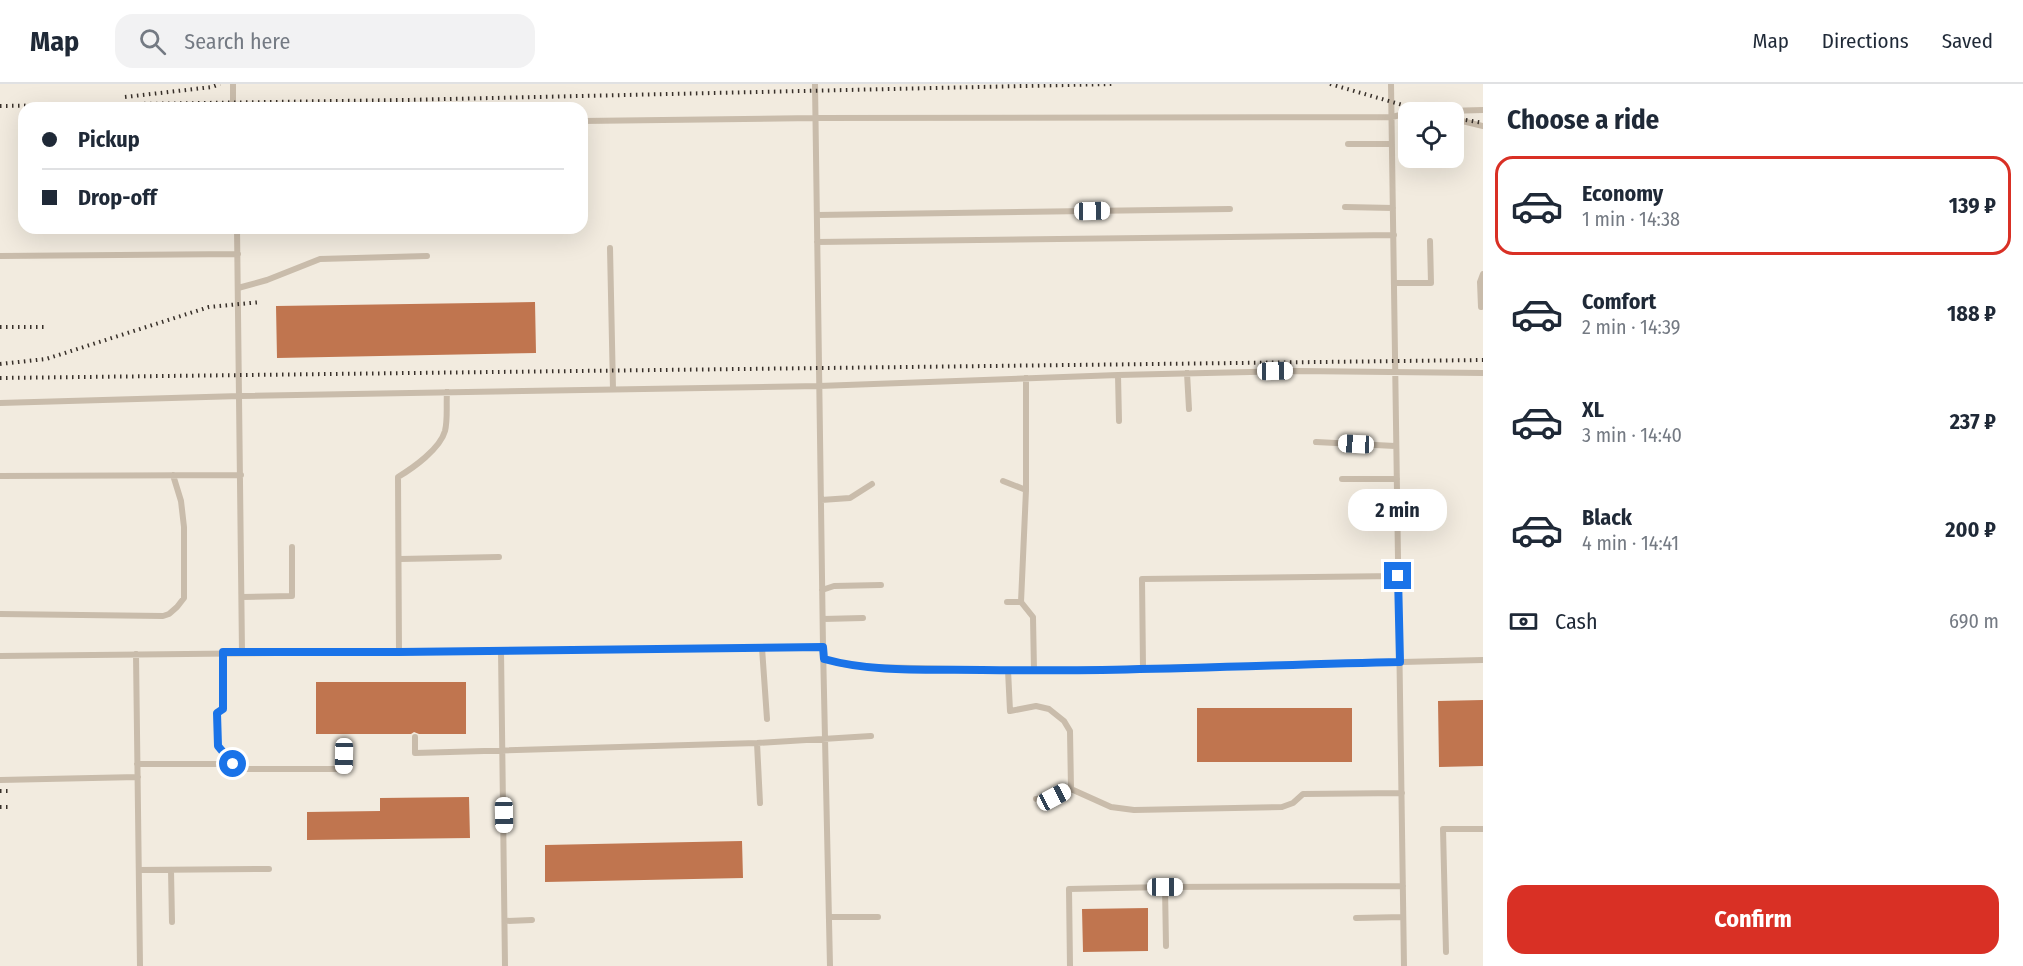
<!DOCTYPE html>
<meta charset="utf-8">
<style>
body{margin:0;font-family:"Fira Sans Condensed",sans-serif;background:#f2f2f3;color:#1f2937;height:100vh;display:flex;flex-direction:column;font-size:22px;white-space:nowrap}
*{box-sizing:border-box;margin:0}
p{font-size:20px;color:#747a83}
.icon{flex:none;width:33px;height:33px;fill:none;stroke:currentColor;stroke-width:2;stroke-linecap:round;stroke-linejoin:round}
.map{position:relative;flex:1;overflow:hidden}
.side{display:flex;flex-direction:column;background:#fff;width:540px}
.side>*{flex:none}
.top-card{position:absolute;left:18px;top:18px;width:570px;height:132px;border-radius:18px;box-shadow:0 6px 24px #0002;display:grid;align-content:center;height:132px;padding:0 24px;background:#fff}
.tools{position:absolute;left:1398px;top:18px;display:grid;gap:12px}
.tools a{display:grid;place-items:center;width:66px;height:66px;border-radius:12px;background:#fff;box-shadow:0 6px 24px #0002;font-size:30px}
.end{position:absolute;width:27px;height:27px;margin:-14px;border:8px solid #1a73e8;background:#fff;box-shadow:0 0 0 3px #fff}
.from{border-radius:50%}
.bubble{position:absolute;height:42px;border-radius:18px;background:#fff;box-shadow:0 6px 24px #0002;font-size:20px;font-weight:700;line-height:42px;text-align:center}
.car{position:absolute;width:18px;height:36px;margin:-18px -9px;border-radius:8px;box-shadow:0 0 4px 2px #0007;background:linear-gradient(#fff 24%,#345 0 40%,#fff 0 76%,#345 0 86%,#fff 0)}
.top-card b{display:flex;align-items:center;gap:21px;height:57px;font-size:22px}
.top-card b+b{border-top:2px solid #e0e1e3}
.top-card i{width:15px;height:15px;background:#1f2937}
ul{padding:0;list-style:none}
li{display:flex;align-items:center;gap:18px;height:99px;margin:0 12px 9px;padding:0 12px;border:3px solid transparent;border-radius:18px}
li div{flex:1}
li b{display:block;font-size:22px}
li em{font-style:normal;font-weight:700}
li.selected{border-color:#d93025}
li>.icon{width:54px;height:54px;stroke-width:1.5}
h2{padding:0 24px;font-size:27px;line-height:72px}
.pay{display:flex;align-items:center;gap:15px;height:66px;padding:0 24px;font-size:22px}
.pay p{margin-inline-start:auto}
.action{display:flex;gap:12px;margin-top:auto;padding:12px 24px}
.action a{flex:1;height:69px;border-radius:18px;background:#d93025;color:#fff;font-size:24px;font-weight:700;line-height:69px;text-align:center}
header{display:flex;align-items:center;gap:36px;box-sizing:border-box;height:84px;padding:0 30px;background:#fff;border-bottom:2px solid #e0e1e3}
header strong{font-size:28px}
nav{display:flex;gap:33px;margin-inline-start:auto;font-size:21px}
.search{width:420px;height:54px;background:#f2f2f3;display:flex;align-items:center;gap:15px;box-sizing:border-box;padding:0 21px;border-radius:18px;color:#747a83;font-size:22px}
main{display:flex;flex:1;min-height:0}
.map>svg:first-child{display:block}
.building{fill:#c0754f}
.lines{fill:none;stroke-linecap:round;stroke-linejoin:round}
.service{stroke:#c9bcab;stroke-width:6}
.rail{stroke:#38302a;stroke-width:4;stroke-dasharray:1.5 4.5;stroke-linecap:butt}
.route{stroke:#1a73e8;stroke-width:8}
</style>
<header>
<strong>Map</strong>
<div class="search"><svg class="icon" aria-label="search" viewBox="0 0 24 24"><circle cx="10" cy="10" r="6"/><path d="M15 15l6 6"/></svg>Search here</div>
<nav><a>Map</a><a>Directions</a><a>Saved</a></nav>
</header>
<main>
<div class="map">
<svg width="1483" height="882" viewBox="0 0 1483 882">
<rect width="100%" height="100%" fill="#f2ebdf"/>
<path class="building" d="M535,218L536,269L277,274L276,222Z
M316,598H466V650H419L414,648L411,650H316Z
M1483,616V682L1439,683L1438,617Z
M1197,624H1352V678H1197Z
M469,713L470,754L307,756V728L380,727V714Z
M742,757L743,794L545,798V761Z
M1148,824V867L1083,868L1082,825Z"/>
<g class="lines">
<path class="service" d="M233,0V24
M815,0L823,563L830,882
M1391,0L1404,882
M1411,28L1483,26
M1454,35L1483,42
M582,37L815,34L1392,33L1408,29
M1348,60H1392
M1345,123L1393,124
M817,131L1230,125
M237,144L242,568
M817,158L1394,151
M610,164L613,305
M0,172L238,170
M1394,199H1431L1430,157
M238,204L267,196L320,175L427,172
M1481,223L1480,198L1483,190
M1187,289L1189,325
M1118,291L1119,337
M0,319L240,312L819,302L1118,291L1297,287L1483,289
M1316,358L1395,362
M0,392L241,391
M1342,395H1397
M1003,397L1026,406
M821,416L850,414L872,400
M400,475L499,473
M822,506L834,502L881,501
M242,513L292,512V463
M1007,518H1021L1033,533L1034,587
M1021,518L1026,406V294
M0,530L163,532L169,530L177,523L184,514V443L181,417L173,391
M823,535L863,534
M762,564L767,635
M501,566L505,882
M223,568V625L217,629L218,662L240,685H344V658
M399,568L398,393C413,384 440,365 445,347C448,335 446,320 447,308
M136,570L140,882
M0,572C274,567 549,568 823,563
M824,575L843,580L872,583L1034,587L1483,576
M1143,584L1142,495L1398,492
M1008,586L1010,627L1036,622L1049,625L1064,637L1070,647L1071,705L1054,713L1036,715
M415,653V669L757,659L871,652
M757,659L760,719
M137,680H233
M0,696L138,693
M1071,705L1111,723L1134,726L1282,723L1293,719L1303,710L1402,709
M139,786L269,785
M171,786L172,838
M1165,803L1403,802
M829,833H878
M1356,834L1403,833
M505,837L532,836
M1446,868L1443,745H1483
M1070,882L1069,805L1165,803L1166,862"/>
<path class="rail" d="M1330,0L1427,28
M125,13L212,3L220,0
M0,22L404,16L1112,0
M1454,34L1483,39
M0,243H45
M0,280L46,275L209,223L261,218
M0,294L1483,276
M0,707H8
M0,723H8"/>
</g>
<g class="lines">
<path class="route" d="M233,680L218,662L217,629L223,625V568H399L823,563L824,575C874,589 930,585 982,586C1121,588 1261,581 1400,578L1398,492"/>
</g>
</svg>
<div class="tools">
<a><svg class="icon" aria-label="locate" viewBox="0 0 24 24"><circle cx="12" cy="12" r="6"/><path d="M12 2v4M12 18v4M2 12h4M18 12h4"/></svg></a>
</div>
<i class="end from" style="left:233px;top:680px"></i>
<i class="end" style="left:1398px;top:492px"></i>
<div class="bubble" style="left:1348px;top:405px;width:99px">2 min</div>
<i class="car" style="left:1092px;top:127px;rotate:89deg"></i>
<i class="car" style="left:1275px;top:287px;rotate:89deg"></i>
<i class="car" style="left:1356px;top:360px;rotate:273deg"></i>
<i class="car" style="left:344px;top:672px;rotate:181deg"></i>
<i class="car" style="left:1054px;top:713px;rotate:62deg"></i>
<i class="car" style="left:504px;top:731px;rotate:179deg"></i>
<i class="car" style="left:1165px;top:803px;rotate:90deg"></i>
<div class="top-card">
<b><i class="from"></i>Pickup</b>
<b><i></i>Drop-off</b>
</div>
</div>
<section class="side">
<h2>Choose a ride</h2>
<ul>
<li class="selected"><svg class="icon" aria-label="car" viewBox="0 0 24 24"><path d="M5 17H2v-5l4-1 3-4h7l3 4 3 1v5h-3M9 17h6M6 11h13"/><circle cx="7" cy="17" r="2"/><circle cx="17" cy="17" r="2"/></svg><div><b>Economy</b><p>1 min · 14:38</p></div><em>139 ₽</em></li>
<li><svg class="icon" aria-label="car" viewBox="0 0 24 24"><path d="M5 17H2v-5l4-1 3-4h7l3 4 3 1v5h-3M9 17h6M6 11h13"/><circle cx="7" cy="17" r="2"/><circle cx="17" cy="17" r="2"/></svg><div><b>Comfort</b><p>2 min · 14:39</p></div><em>188 ₽</em></li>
<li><svg class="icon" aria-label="car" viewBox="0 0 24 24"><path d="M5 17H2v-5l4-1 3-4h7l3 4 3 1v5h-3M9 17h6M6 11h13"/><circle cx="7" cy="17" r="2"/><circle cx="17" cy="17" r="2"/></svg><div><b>XL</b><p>3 min · 14:40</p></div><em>237 ₽</em></li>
<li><svg class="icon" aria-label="car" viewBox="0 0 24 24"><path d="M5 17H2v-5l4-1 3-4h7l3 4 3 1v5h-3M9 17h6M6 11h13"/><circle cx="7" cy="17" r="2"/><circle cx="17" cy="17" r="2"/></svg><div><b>Black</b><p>4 min · 14:41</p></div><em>200 ₽</em></li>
</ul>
<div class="pay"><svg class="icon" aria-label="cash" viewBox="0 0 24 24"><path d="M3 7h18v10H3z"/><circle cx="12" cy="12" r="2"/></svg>Cash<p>690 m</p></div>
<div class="action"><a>Confirm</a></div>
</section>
</main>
